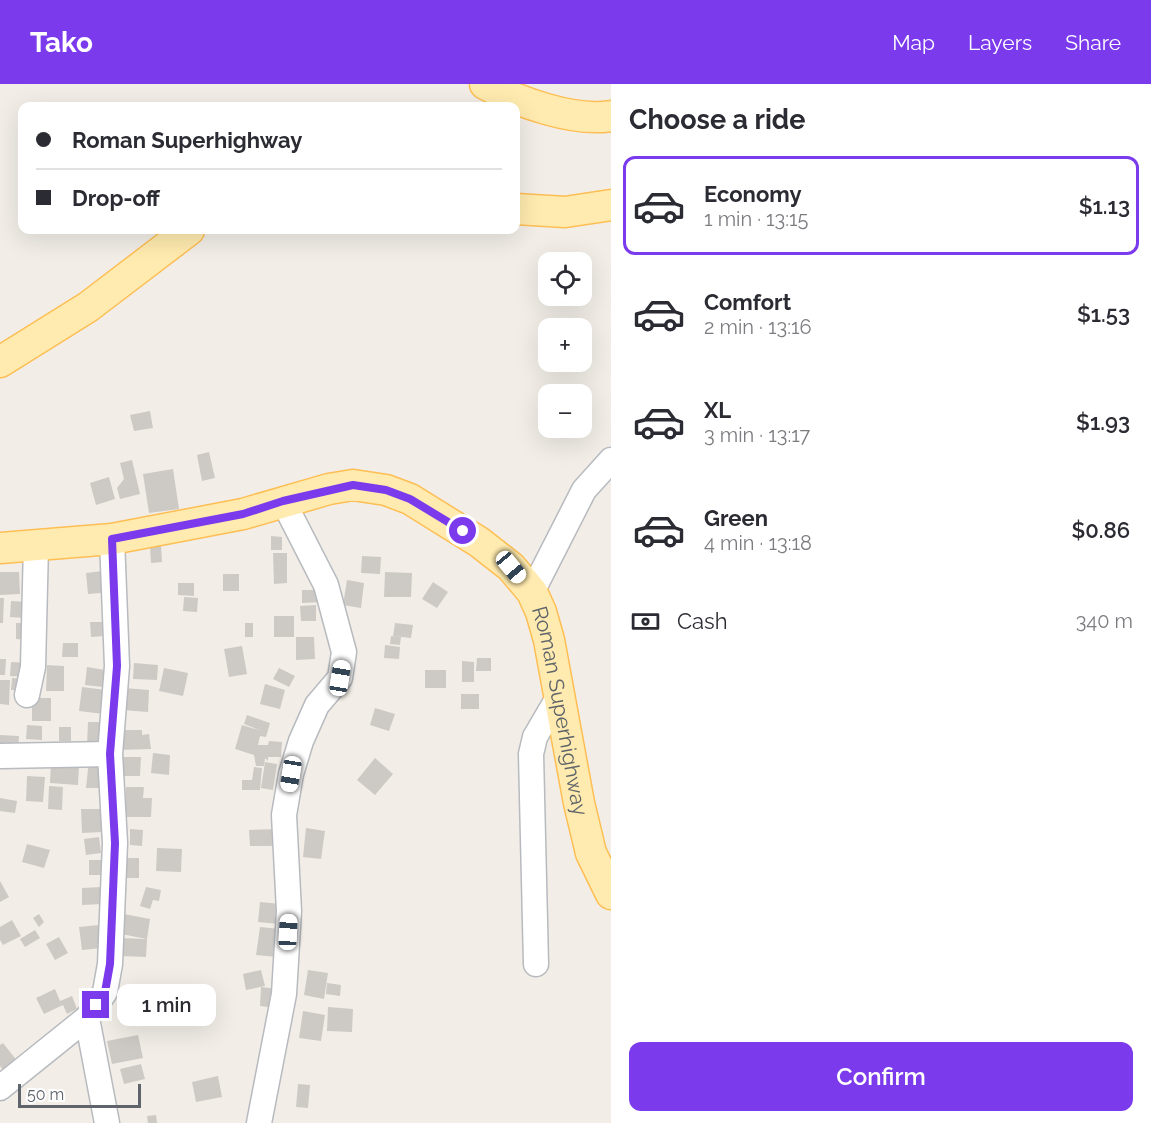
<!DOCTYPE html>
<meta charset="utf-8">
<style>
body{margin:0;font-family:Raleway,sans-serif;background:#f7f7f7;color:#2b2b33;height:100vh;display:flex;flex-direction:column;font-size:22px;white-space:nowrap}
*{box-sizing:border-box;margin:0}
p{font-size:20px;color:#7c7c81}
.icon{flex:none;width:33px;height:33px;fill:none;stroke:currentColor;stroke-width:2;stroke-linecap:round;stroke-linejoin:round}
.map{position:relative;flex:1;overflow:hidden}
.drawer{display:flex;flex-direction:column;background:#fff;width:540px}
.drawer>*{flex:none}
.banner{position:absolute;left:18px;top:18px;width:502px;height:132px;border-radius:12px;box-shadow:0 6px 24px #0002;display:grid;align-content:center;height:132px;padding:0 18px;background:#fff}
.tools{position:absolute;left:538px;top:168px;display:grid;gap:12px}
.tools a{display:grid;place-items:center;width:54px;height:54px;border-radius:12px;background:#fff;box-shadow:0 6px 24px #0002;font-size:30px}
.scale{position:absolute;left:18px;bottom:15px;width:123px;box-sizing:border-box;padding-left:6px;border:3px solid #5e6469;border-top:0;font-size:16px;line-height:21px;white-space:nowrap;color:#5e6469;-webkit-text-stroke:4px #fff;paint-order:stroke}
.end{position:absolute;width:27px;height:27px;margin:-14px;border:8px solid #7c3aed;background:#fff;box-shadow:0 0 0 3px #fff}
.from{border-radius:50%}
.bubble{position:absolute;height:42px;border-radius:12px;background:#fff;box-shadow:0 6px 24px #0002;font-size:20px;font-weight:600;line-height:42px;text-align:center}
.car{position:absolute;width:18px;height:36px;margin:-18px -9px;border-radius:8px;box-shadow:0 0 4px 2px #0007;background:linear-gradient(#fff 24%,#345 0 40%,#fff 0 76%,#345 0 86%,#fff 0)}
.banner b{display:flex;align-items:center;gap:21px;height:57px;font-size:22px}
.banner b+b{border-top:2px solid #e1e1e2}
.banner i{width:15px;height:15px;background:#2b2b33}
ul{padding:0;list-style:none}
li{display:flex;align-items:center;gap:18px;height:99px;margin:0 12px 9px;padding:0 6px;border:3px solid transparent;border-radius:12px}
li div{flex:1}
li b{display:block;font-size:22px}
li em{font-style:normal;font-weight:600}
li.current{border-color:#7c3aed}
li>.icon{width:54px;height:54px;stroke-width:1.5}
h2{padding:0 18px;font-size:27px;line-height:72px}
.pay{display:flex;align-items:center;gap:15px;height:66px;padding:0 18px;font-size:22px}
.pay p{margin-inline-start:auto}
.button{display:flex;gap:12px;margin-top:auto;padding:12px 18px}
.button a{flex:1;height:69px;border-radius:12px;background:#7c3aed;color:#fff;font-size:24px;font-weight:600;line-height:69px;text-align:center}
header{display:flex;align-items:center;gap:36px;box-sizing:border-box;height:84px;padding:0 30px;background:#7c3aed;color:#fff}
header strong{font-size:28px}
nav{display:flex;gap:33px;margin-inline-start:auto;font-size:21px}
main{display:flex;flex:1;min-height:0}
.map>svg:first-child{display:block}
.building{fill:#cdc9c4}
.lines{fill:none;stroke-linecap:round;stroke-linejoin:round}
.minor-casing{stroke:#b7babf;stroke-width:27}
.major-casing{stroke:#febe54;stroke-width:33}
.minor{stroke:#fff;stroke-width:24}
.major{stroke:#ffebaf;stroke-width:30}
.route{stroke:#7c3aed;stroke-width:8}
.labels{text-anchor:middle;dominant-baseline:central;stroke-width:5;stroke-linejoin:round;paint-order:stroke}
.street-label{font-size:21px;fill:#5e6469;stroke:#fff}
</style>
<header>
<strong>Tako</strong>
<nav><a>Map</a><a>Layers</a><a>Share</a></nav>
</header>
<main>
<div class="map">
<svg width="611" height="1039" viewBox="0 0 611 1039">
<rect width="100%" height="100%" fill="#f2eee7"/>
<path class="building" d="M150,327L153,344L134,347L130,331Z
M209,368L215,394L202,397L197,371Z
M132,376L140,410L120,415L117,404L124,395L120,379Z
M173,385L179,425L149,429L143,390Z
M109,393L115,415L96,421L90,399Z
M271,452L282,453V466H271Z
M161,461L162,478L151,479L150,462Z
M273,469H287V499L274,500Z
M362,472L381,473L380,490L361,489Z
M111,486L113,508L88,510L86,489Z
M0,488H19L20,510L0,511Z
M385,488L412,489L411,513H384Z
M223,490H239V507H223Z
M347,496L364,499L361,524L343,521Z
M433,498L448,508L437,524L422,515Z
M178,499H194V512L178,511Z
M302,506H323L324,518L302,519Z
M184,513L198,514L197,528L183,527Z
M0,514H4L3,539H0Z
M11,517L27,518L26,534L10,533Z
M316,521V537H301L300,522Z
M274,532H294V553H274Z
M90,538H105V552L91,553Z
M16,539H28L27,556L16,555Z
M245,539H253V553H245Z
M395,539L413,541L411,554L393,552Z
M391,552L401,553L400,561L390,560Z
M296,553H314L315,575L296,576Z
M63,559H78V573H62Z
M385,561L400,563L399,575L384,574Z
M242,562L247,590L229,593L224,565Z
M477,574H491V587H476Z
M0,575H6L5,591H0Z
M462,577L474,578V598H462Z
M11,578L29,579V593L10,592Z
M134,579L158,581L157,596L133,595Z
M47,581L64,582V607H46Z
M87,583L105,586L103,603L85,601Z
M164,584L188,589L183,612L159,607Z
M279,584L295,592L289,603L273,595Z
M425,586H446V604H425Z
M12,594L24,595L23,607L11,606Z
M0,596H10L9,621L0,620Z
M265,600L285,606L280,625L260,620Z
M82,603L106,606L104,630L79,627Z
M124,604L149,606L148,628L122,626Z
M461,610H479V625H461Z
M32,614H51V637H32Z
M375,624L395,630L389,647L370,641Z
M247,631L270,639L266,653L260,652L258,661H268L269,657L282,658L281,673H268V677L265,674L264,682H256L254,671L235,665L242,641L262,647L244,640Z
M88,638H105V661H87Z
M27,641L42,642V656L26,655Z
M59,643H71V657H59Z
M119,646H142V651L149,650L151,665L119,666Z
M0,651L19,652L18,667L0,666Z
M153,669L170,671L169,691L151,689Z
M123,673H141L140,692H121Z
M375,674L393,690L375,711L357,696Z
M100,675L101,704H86L89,676Z
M265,678L277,680L273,706L261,704Z
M51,679L79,681L78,701L50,699Z
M254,683L262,684L260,706H242V696H252Z
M27,692L45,693L43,718L26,717Z
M49,702L63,703L62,726L48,725Z
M126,703H144L143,714H152L151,733H125Z
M0,714L17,717L15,729L0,727Z
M81,725H103V748L82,749Z
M306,744L325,747L321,775L303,773Z
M130,745L143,746L142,762L130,761Z
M277,745L278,762H250L249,746Z
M99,753L101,769L86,771L84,755Z
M27,760L50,766L44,784L22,778Z
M157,764L182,765L181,788L156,787Z
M124,774H139V794H123Z
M89,776H109V791H89Z
M0,797L9,813L0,818Z
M102,803L103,820L82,821V804Z
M146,803L161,806L159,817L153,816L150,825L140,822Z
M260,818L281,820L279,840L258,838Z
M39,830L44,838L39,843L33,834Z
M124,830L150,835L147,855L121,850Z
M12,836L21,852L3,861L0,856V843Z
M99,841L102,864L82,866L79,843Z
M260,843L280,845L277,873L256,871Z
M35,846L40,854L25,863L20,855Z
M59,853L68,869L55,876L46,860Z
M120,854L147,855L146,873L120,872Z
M261,886L265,902L246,906L243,890Z
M308,886L328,889L324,915L304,911Z
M327,899L341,901L340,912L326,910Z
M261,903L279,905L277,924L260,922Z
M55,905L60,917L72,912L77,925L67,930L63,921L44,930L36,914Z
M164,906L169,932L148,936L143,910Z
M328,923L353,925L352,948L327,947Z
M303,927L325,931L321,957L299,954Z
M138,951L143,974L112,980L107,957Z
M3,959L18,978L5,989L0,982V961Z
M141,980L145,995L124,1000L120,985Z
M218,992L222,1013L196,1018L192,998Z
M298,1000L310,1001L308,1024L296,1023Z
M156,1031L157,1039H148L147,1032Z"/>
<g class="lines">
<defs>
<path id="minor" d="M532,508L584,406L611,376
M27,611L33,583L36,461
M0,672L110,670
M536,880L531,670L535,653L559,612
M0,1004L87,934
M107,1039L87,934L105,908L110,880L115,759L110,670L117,582L112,455
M259,1039L284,910L289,827L284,731L291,690L301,657L317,621L340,594L344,568L326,501L283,417"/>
<g id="major">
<path d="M485,0C518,18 573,38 611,32"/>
<path d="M516,125L565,128L611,121"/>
<path d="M0,278L88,223L189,146"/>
<path id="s1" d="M0,464L112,455L243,430L329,405L353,401L386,406L410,415L479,458L511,483L532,508L541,528L549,556L579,719L591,769L611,810"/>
</g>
</defs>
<use href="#minor" class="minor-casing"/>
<use href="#major" class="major-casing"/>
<use href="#minor" class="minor"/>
<use href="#major" class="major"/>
</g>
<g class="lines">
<path class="route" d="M96,921L105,908L110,880L115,759L110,670L117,582L112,455L243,430L283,417L353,401L386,406L410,415L463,447"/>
</g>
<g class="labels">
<g class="street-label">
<text stroke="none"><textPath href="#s1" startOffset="696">Roman Superhighway</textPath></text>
</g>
</g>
</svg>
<div class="tools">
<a><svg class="icon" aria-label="locate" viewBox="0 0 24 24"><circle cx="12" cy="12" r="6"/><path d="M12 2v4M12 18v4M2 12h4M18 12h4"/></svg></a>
<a>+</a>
<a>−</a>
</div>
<div class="scale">50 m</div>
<i class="end from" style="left:463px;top:447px"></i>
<i class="end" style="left:96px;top:921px"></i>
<div class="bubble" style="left:117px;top:900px;width:99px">1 min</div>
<i class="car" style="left:511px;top:483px;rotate:140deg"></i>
<i class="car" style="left:340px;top:594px;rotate:9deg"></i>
<i class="car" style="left:291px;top:690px;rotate:189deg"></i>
<i class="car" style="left:288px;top:848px;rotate:3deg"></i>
<div class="banner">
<b><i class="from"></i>Roman Superhighway</b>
<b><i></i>Drop-off</b>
</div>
</div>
<section class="drawer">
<h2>Choose a ride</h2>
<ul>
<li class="current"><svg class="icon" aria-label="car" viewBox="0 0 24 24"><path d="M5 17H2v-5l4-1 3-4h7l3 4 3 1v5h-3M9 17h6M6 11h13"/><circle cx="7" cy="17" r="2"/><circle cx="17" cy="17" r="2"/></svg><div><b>Economy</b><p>1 min · 13:15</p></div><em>$1.13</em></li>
<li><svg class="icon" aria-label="car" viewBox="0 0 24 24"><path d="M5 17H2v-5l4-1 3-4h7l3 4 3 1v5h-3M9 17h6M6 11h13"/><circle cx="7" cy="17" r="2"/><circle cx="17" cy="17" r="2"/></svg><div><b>Comfort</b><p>2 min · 13:16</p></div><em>$1.53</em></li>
<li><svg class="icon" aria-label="car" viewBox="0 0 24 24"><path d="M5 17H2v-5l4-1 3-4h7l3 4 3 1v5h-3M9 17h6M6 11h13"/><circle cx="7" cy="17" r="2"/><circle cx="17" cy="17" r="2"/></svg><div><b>XL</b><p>3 min · 13:17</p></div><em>$1.93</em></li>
<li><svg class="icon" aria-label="car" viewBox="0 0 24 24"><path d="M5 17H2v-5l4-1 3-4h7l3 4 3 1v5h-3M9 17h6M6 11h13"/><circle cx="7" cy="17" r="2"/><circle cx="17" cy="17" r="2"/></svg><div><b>Green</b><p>4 min · 13:18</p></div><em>$0.86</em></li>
</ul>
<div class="pay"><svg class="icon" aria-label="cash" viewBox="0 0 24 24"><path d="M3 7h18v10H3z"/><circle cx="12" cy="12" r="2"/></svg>Cash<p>340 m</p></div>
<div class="button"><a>Confirm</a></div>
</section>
</main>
